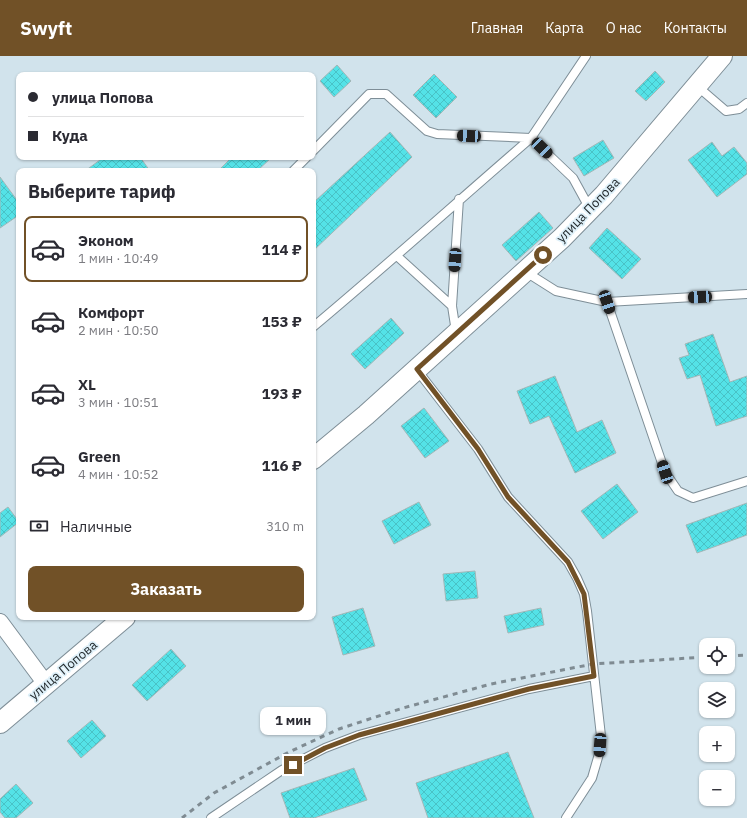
<!DOCTYPE html>
<html lang="ru">
<meta charset="utf-8">
<style>
body{margin:0;font-family:"IBM Plex Sans",sans-serif;background:#f2f2f3;color:#2b2b33;height:100vh;display:flex;flex-direction:column;font-size:15px;white-space:nowrap}
*{box-sizing:border-box;margin:0}
p{font-size:13px;color:#7c7c81}
.icon{flex:none;width:22px;height:22px;fill:none;stroke:currentColor;stroke-width:2;stroke-linecap:round;stroke-linejoin:round}
.map{position:relative;flex:1;overflow:hidden}
.side{position:absolute;left:16px;top:112px;width:300px;height:452px;display:flex;flex-direction:column;background:#fff;border-radius:8px;box-shadow:0 1px 3px #0004}
.side>*{flex:none}
.banner{position:absolute;left:16px;top:16px;width:300px;height:88px;border-radius:8px;box-shadow:0 1px 3px #0004;display:grid;align-content:center;height:88px;padding:0 12px;background:#fff}
.buttons{position:absolute;left:699px;top:582px;display:grid;gap:8px}
.buttons a{display:grid;place-items:center;width:36px;height:36px;border-radius:8px;background:#fff;box-shadow:0 1px 3px #0004;font-size:20px}
.end{position:absolute;width:18px;height:18px;margin:-9px;border:5px solid #715127;background:#fff;box-shadow:0 0 0 2px #fff}
.from{border-radius:50%}
.bubble{position:absolute;height:28px;border-radius:8px;background:#fff;box-shadow:0 1px 3px #0004;font-size:13px;font-weight:700;line-height:28px;text-align:center}
.car{position:absolute;width:12px;height:24px;margin:-12px -6px;border-radius:5px;box-shadow:0 0 3px 1px #0007;background:linear-gradient(#222 24%,#8ab4d8 0 40%,#222 0 76%,#8ab4d8 0 86%,#222 0)}
.banner b{display:flex;align-items:center;gap:14px;height:38px;font-size:15px}
.banner b+b{border-top:1px solid #e1e1e2}
.banner i{width:10px;height:10px;background:#2b2b33}
ul{padding:0;list-style:none}
li{display:flex;align-items:center;gap:12px;height:66px;margin:0 8px 6px;padding:0 4px;border:2px solid transparent;border-radius:8px}
li div{flex:1}
li b{display:block;font-size:15px}
li em{font-style:normal;font-weight:700}
li.current{border-color:#715127}
li>.icon{width:36px;height:36px;stroke-width:1.5}
h2{padding:0 12px;font-size:18px;line-height:48px}
.pay{display:flex;align-items:center;gap:10px;height:44px;padding:0 12px;font-size:15px}
.pay p{margin-inline-start:auto}
.primary-button{display:flex;gap:8px;margin-top:auto;padding:8px 12px}
.primary-button a{flex:1;height:46px;border-radius:8px;background:#715127;color:#fff;font-size:16px;font-weight:700;line-height:46px;text-align:center}
header{display:flex;align-items:center;gap:24px;box-sizing:border-box;height:56px;padding:0 20px;background:#715127;color:#fff}
header strong{font-size:19px}
nav{display:flex;gap:22px;margin-inline-start:auto;font-size:14px}
.map>svg:first-child{display:block}
.building{fill:url(#building-cross-hatch);stroke:#a2b7b7}
.lines{fill:none;stroke-linecap:round;stroke-linejoin:round}
.service-casing{stroke:#7e8e97;stroke-width:10}
.minor-casing{stroke:#7e8e97;stroke-width:18}
.tertiary-casing{stroke:#7e8e97;stroke-width:22}
.service{stroke:#fff;stroke-width:8}
.minor{stroke:#fff;stroke-width:16}
.tertiary{stroke:#fff;stroke-width:20}
.rail{stroke:#7f8b92;stroke-width:3;stroke-dasharray:5 5;stroke-linecap:butt}
.route{stroke:#715127;stroke-width:5}
.labels{text-anchor:middle;dominant-baseline:central;stroke-width:3.5;stroke-linejoin:round;paint-order:stroke}
.street-label{font-size:13px;fill:#1f2629;stroke:#def0f9}
</style>
<header>
<strong>Swyft</strong>
<nav><a>Главная</a><a>Карта</a><a>О нас</a><a>Контакты</a></nav>
</header>
<div class="map">
<svg width="747" height="762" viewBox="0 0 747 762">
<defs>
<pattern id="building-cross-hatch" width="8" height="8" patternUnits="userSpaceOnUse"><rect width="8" height="8" fill="#54e2e7"/><path d="M0 0l8 8M0 8l8-8" fill="none" stroke="#49c2c6"/></pattern>
</defs>
<rect width="100%" height="100%" fill="#d1e3ec"/>
<path class="building" d="M337,9L351,25L334,41L320,25Z
M655,15L665,26L646,45L635,35Z
M434,18L457,41L436,62L413,39Z
M390,76L412,101L313,195V147Z
M603,84L614,102L584,120L573,102Z
M712,86L722,100L734,91L747,107V118L717,141L688,104Z
M104,101H140L150,115H85Z
M232,101H272L257,115H218Z
M0,121L19,147V159L0,172Z
M539,156L553,172L516,205L502,189Z
M607,172L641,203L622,223L589,192Z
M391,262L404,277L365,313L351,298Z
M713,278L730,326L747,320V360L716,370L700,319L687,323L679,302L689,299L685,288Z
M555,320L577,376L602,364L616,397L575,417L549,360L530,368L517,335Z
M424,352L449,385L425,402L401,370Z
M617,428L638,456L603,483L581,455Z
M419,446L431,469L394,488L382,465Z
M747,447V479L697,497L686,469Z
M8,451L19,466L0,481V457Z
M475,515L478,542L446,545L443,518Z
M363,552L375,590L343,599L332,561Z
M541,552L544,569L508,577L504,560Z
M171,593L186,610L147,645L132,629Z
M92,664L106,680L81,702L67,685Z
M508,696L534,762H428L416,727Z
M354,712L367,744L314,762H290L281,737Z
M16,728L33,747L16,762H5L0,756V743Z"/>
<g class="lines">
<defs>
<path id="service" d="M697,30L726,55L739,53L747,47
M313,95L369,38H386L427,75L437,78L531,82L586,0
M293,115L307,101
M397,200L452,250
M526,216L556,235L607,246L747,238
M607,246L665,416L678,435L693,442L747,425
M313,271C387,209 458,145 531,82L573,122L590,153
M456,276L452,250L459,143
M417,314L478,393L508,441L568,506L577,522L584,538L587,555L601,680L599,698L592,722L566,762
M211,762L282,714L325,692L359,679L529,633L594,620"/>
<path id="minor" d="M0,566L46,628"/>
<path id="tertiary" d="M313,403L366,359L562,182L604,139L722,0
M0,667L125,561"/>
</defs>
<use href="#service" class="service-casing"/>
<use href="#minor" class="minor-casing"/>
<use href="#tertiary" class="tertiary-casing"/>
<use href="#service" class="service"/>
<use href="#minor" class="minor"/>
<use href="#tertiary" class="tertiary"/>
<path class="rail" d="M728,600L747,599
M182,762L214,737L289,696L339,673L403,652L491,628L593,608L706,601"/>
</g>
<g class="lines">
<path class="route" d="M293,709L325,692L359,679L529,633L594,620L584,538L568,506L508,441L478,393L417,313L543,199"/>
</g>
<g class="labels">
<g class="street-label">
<text transform="translate(588 154) rotate(-46)">улица Попова</text>
<text transform="translate(63 614) rotate(-40)">улица Попова</text>
</g>
</g>
</svg>
<div class="buttons">
<a><svg class="icon" aria-label="locate" viewBox="0 0 24 24"><circle cx="12" cy="12" r="6"/><path d="M12 2v4M12 18v4M2 12h4M18 12h4"/></svg></a>
<a><svg class="icon" aria-label="layers" viewBox="0 0 24 24"><path d="M12 4l9 5-9 5-9-5zM3 14l9 5 9-5"/></svg></a>
<a>+</a>
<a>−</a>
</div>
<i class="end from" style="left:543px;top:199px"></i>
<i class="end" style="left:293px;top:709px"></i>
<div class="bubble" style="left:260px;top:651px;width:66px">1 мин</div>
<i class="car" style="left:469px;top:80px;rotate:273deg"></i>
<i class="car" style="left:542px;top:92px;rotate:134deg"></i>
<i class="car" style="left:455px;top:204px;rotate:184deg"></i>
<i class="car" style="left:700px;top:241px;rotate:267deg"></i>
<i class="car" style="left:607px;top:246px;rotate:161deg"></i>
<i class="car" style="left:665px;top:416px;rotate:342deg"></i>
<i class="car" style="left:600px;top:689px;rotate:184deg"></i>
<div class="banner">
<b><i class="from"></i>улица Попова</b>
<b><i></i>Куда</b>
</div>
<section class="side">
<h2>Выберите тариф</h2>
<ul>
<li class="current"><svg class="icon" aria-label="car" viewBox="0 0 24 24"><path d="M5 17H2v-5l4-1 3-4h7l3 4 3 1v5h-3M9 17h6M6 11h13"/><circle cx="7" cy="17" r="2"/><circle cx="17" cy="17" r="2"/></svg><div><b>Эконом</b><p>1 мин · 10:49</p></div><em>114 ₽</em></li>
<li><svg class="icon" aria-label="car" viewBox="0 0 24 24"><path d="M5 17H2v-5l4-1 3-4h7l3 4 3 1v5h-3M9 17h6M6 11h13"/><circle cx="7" cy="17" r="2"/><circle cx="17" cy="17" r="2"/></svg><div><b>Комфорт</b><p>2 мин · 10:50</p></div><em>153 ₽</em></li>
<li><svg class="icon" aria-label="car" viewBox="0 0 24 24"><path d="M5 17H2v-5l4-1 3-4h7l3 4 3 1v5h-3M9 17h6M6 11h13"/><circle cx="7" cy="17" r="2"/><circle cx="17" cy="17" r="2"/></svg><div><b>XL</b><p>3 мин · 10:51</p></div><em>193 ₽</em></li>
<li><svg class="icon" aria-label="car" viewBox="0 0 24 24"><path d="M5 17H2v-5l4-1 3-4h7l3 4 3 1v5h-3M9 17h6M6 11h13"/><circle cx="7" cy="17" r="2"/><circle cx="17" cy="17" r="2"/></svg><div><b>Green</b><p>4 мин · 10:52</p></div><em>116 ₽</em></li>
</ul>
<div class="pay"><svg class="icon" aria-label="cash" viewBox="0 0 24 24"><path d="M3 7h18v10H3z"/><circle cx="12" cy="12" r="2"/></svg>Наличные<p>310 m</p></div>
<div class="primary-button"><a>Заказать</a></div>
</section>
</div>
